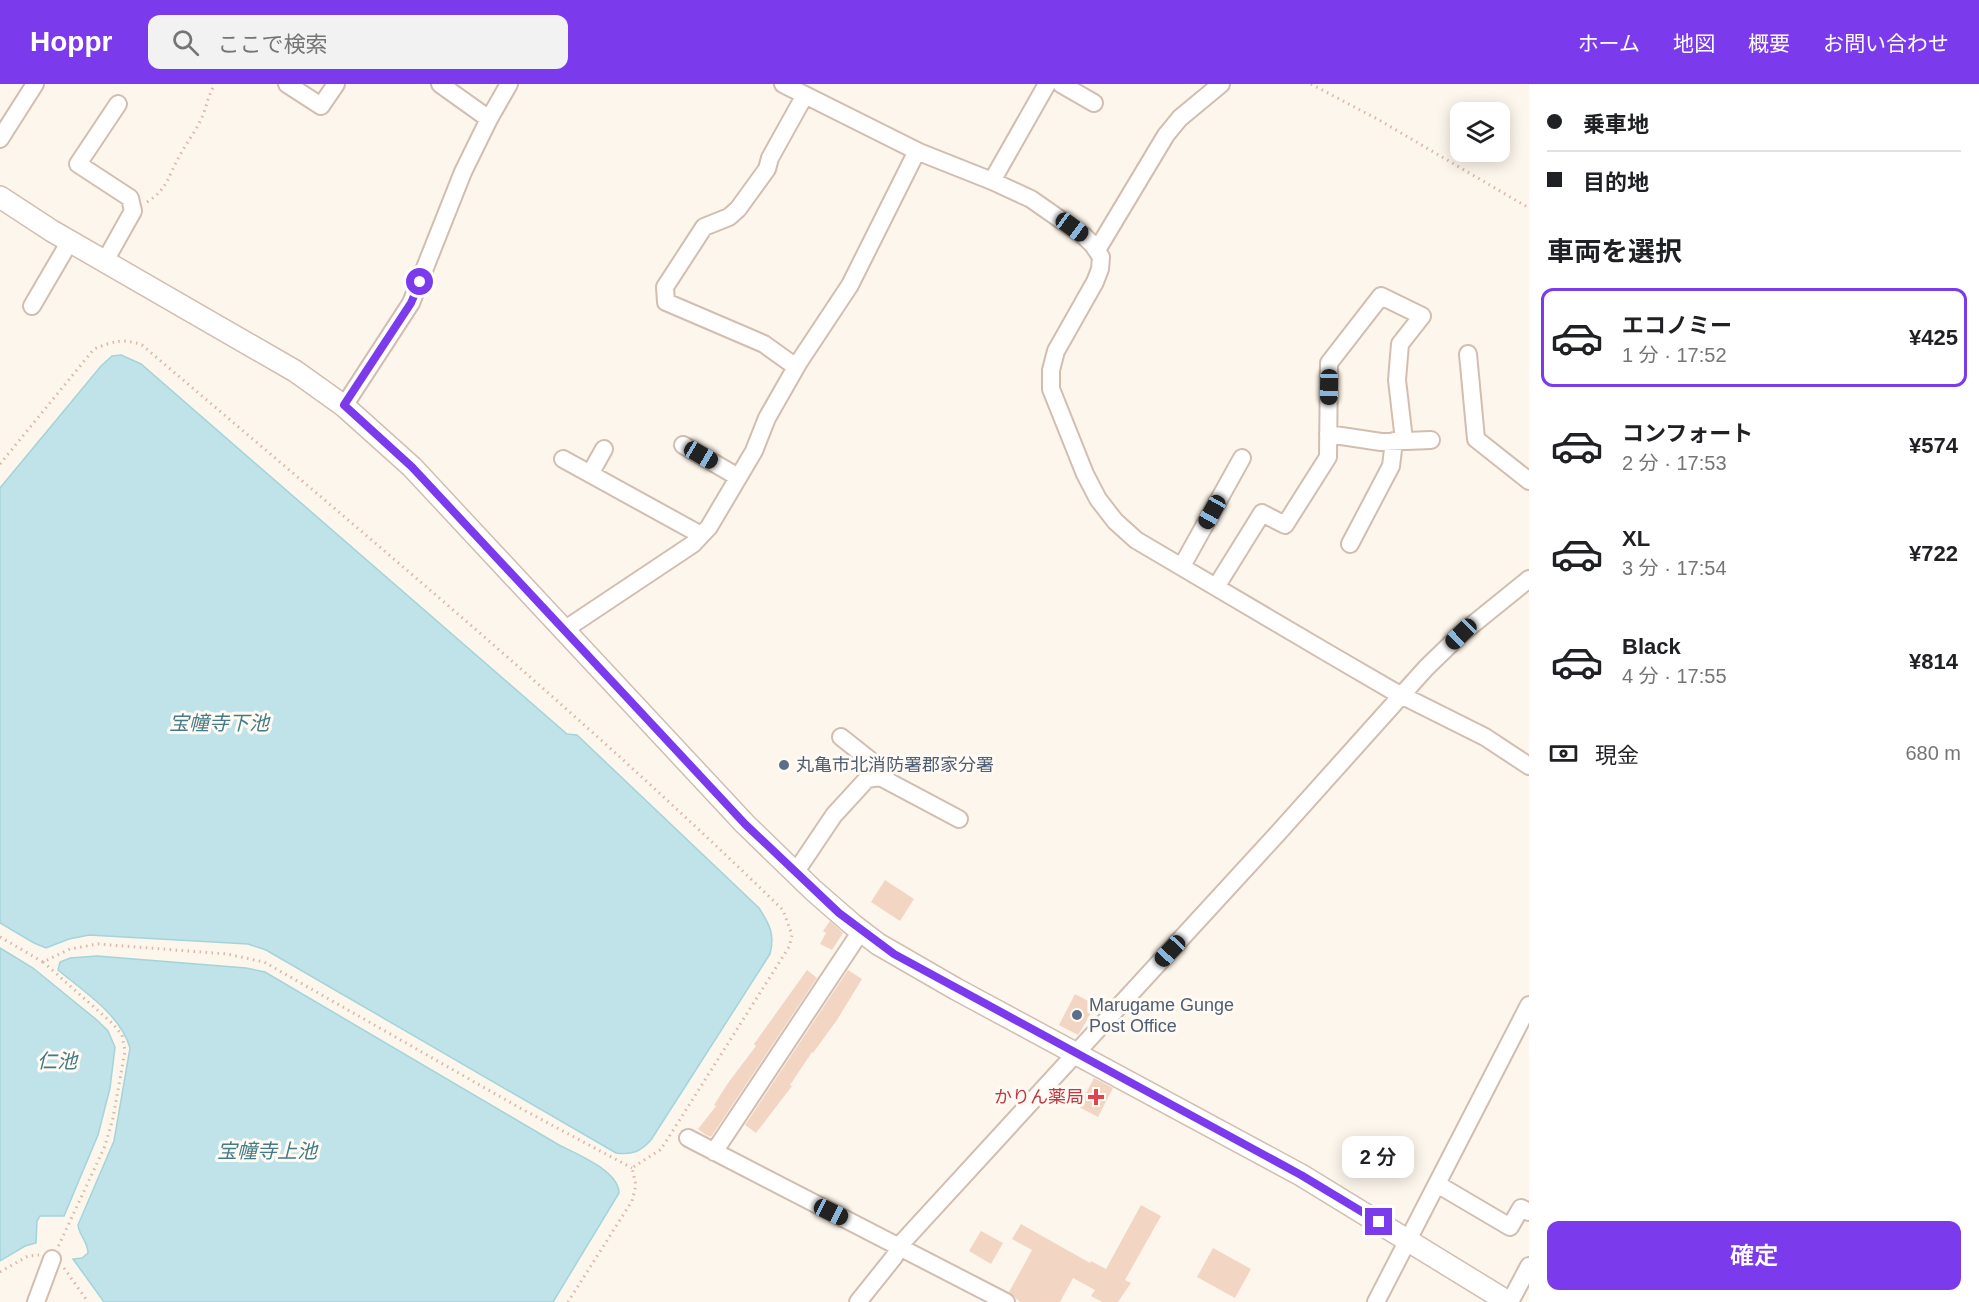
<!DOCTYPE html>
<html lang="ja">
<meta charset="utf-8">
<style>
body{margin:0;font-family:Arial,"Noto Sans JP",sans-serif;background:#f2f2f2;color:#202124;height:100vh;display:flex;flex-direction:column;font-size:22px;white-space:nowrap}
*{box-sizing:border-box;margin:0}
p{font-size:20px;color:#757577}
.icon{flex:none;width:33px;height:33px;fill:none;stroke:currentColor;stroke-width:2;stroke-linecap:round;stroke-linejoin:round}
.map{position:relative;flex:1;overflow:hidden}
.panel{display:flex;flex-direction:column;background:#fff;width:450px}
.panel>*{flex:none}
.guide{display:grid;align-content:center;height:132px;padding:0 18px;background:#fff}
.tools{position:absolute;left:1450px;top:18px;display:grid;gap:12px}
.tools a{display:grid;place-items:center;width:60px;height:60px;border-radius:12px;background:#fff;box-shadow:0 3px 15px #0003;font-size:30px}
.end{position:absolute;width:27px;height:27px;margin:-14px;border:8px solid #7c3aed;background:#fff;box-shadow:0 0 0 3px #fff}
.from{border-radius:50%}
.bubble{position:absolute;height:42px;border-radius:12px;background:#fff;box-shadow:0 3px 15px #0003;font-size:20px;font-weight:600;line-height:42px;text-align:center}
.car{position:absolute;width:18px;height:36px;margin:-18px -9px;border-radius:8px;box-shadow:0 0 4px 2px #0007;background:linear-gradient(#222 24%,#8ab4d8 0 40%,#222 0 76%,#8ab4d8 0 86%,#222 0)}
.guide b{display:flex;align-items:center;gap:21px;height:57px;font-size:22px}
.guide b+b{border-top:2px solid #e0e0e0}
.guide i{width:15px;height:15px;background:#202124}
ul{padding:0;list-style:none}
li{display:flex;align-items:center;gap:18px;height:99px;margin:0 12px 9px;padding:0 6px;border:3px solid transparent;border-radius:12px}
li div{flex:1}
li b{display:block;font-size:22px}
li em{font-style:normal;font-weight:600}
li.selected{border-color:#7c3aed}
li>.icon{width:54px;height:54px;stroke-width:1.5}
h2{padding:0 18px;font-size:27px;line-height:72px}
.pay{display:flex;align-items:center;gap:15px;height:66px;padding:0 18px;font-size:22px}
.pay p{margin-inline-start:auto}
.action{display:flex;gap:12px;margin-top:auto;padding:12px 18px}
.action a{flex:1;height:69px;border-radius:12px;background:#7c3aed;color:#fff;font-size:24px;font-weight:600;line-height:69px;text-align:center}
header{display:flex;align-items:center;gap:36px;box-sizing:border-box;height:84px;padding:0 30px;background:#7c3aed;color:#fff}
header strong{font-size:28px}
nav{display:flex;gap:33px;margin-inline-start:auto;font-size:21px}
.search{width:420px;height:54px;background:#f2f2f2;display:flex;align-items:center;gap:15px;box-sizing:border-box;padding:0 21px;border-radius:12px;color:#757577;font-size:22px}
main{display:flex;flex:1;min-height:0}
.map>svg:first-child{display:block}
.water{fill:#bfe3e8;stroke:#a5d3da;stroke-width:1.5}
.building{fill:#f3d5c3}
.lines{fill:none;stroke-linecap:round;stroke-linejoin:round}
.minor-casing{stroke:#d1beb0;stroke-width:20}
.tertiary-casing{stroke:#d1beb0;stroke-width:24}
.path{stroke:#d9b8a5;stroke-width:3;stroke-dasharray:1.5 4.5;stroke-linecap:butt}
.minor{stroke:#fff;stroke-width:16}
.tertiary{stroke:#fff;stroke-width:21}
.route{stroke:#7c3aed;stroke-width:8}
.service-dot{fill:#5c6f8a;stroke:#fffaf3;stroke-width:2}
.health-dot{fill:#e0444e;stroke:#fffaf3;stroke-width:2}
.labels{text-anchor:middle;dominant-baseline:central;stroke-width:6;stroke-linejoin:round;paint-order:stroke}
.service-label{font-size:18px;fill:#4e5e75;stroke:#fffaf3;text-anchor:start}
.health-label{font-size:18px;fill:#be3a42;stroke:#fffaf3;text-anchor:end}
.water-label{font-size:20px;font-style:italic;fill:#437c86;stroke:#fffaf3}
</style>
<header>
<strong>Hoppr</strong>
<div class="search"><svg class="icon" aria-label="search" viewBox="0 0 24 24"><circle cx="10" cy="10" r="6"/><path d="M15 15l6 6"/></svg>ここで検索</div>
<nav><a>ホーム</a><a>地図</a><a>概要</a><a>お問い合わせ</a></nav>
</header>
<main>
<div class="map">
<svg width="1529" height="1218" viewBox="0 0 1529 1218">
<rect width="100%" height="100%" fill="#fdf6ec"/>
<path class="water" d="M121,271L141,280L567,650L577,651L759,824C770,841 775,851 770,870L651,1056C640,1068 632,1071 616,1069L266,866L248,860L89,851L69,855L46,864L34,859L0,839V404L101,282L112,272Z
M0,864L33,884L98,937L108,947L115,963L110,1004L98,1051L64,1132H40L37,1137L36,1159L25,1162L0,1177Z
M97,872L246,884L265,888L559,1061C577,1070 619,1087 619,1109L553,1218H104L73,1175L82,1174L88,1169C88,1157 79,1152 78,1141L114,1057L130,964C121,931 83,907 58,886L60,878L70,874Z"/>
<path class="building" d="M885,796L914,815L900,837L871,818Z
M830,837L843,849L832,866L820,860L826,849L823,847Z
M807,886L817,894L711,1053L706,1051L698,1045L716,1022L714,1021L728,999L756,962L754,960Z
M848,886L862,895L837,936L813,969L812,968L790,1001L792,1002L756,1049L745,1041Z
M1075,910L1096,921L1078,951L1059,941Z
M1094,994L1113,1004L1098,1033L1079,1023Z
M1141,1121L1161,1132L1125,1196L1131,1199L1118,1218H1102L1091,1212L1095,1206L1073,1194L1060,1218H1020L1009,1208L1032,1166L1012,1155L1021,1140L1090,1179L1091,1177L1106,1185Z
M981,1147L1003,1159L991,1180L969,1167Z
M1213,1164L1251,1185L1235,1214L1197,1193Z"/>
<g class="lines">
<defs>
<path id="minor" d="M287,0L321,22L336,0
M440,0L489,35
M783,0L919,68L992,97L1031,115L1084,152L1093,161L1101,173L1100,185L1095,198L1056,267L1051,286V305L1085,390L1098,415L1115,437L1136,456L1326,568L1393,607L1485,653L1529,682
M1061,0L1094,19
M0,55L35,0
M992,97L1047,0
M1097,166L1166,51L1180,34L1221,0
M105,177L133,127L130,114L78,80L118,20
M32,222L70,157
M1468,270L1476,355L1529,397
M796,283L764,260L666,218L665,203L704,143L729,133L738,125L767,85L770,74L805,11
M344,322L411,219L463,88L489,35L509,0
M1328,350L1381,358L1431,356
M683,361L738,393
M563,375L701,451
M590,390L604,365
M1350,460L1391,382L1394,357
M1182,482L1242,374
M1216,503L1262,429L1285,441L1328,373L1329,279L1381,212L1422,232L1400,260L1397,296L1404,356
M564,546L693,460L709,443L754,367L767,334L799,278L850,201L917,67
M841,653L870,676L873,694
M795,789L834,731L867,695L880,693L959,735
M688,1054L1006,1218
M714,1068L861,847
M1437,1100L1510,1143L1521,1124L1529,1128
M36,1218L52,1175
M858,1218L894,1173L899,1162L1279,748L1426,584L1461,550L1529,495
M1376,1218L1529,921
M1510,1218L1529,1182"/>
<path id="tertiary" d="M0,113L52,147L295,287L344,322L412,383L745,740L813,806L852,840L878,860L956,905L1301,1091L1508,1218"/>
</defs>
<use href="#minor" class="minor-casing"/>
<use href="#tertiary" class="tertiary-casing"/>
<path class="path" d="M1311,0L1379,36L1529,124
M147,118C168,105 168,92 179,73C186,59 197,46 203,31C207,20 209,10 215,0
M0,380L94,265C114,257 123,254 142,261C359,446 579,627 783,826L792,851L789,863L665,1059L660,1066L632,1084L636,1101L632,1117L568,1218
M0,853L43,878L70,865L98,860L227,870L264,878L520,1024L632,1084
M43,878L112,939L122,951L125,967L113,1034L105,1062L58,1163
M64,1184L88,1218
M0,1188L28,1172L39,1171"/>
<use href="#minor" class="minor"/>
<use href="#tertiary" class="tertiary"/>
</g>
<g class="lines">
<path class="route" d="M420,198L411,219L344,321L412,383L745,740L839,829L894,870L1301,1091L1379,1138"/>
</g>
<g class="service-dot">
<circle cx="784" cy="681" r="6"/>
<circle cx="1077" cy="931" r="6"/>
</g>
<path class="health-dot" d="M1093 1004h6v6h6v6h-6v6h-6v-6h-6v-6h6z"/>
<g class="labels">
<g class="service-label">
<text x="796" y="681">丸亀市北消防署郡家分署</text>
<text x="1089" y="921">Marugame Gunge<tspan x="1089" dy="21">Post Office</tspan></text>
</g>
<g class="health-label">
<text x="1084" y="1013">かりん薬局</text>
</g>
<g class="water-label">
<text x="219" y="639">宝幢寺下池</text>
<text x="57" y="977">仁池</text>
<text x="267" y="1067">宝幢寺上池</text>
</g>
</g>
</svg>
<div class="tools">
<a><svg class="icon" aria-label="layers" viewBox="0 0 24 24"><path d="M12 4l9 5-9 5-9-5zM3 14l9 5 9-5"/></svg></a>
</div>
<i class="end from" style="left:420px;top:198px"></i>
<i class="end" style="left:1379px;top:1138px"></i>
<div class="bubble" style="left:1342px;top:1052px;width:72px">2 分</div>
<i class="car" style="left:1072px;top:143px;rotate:126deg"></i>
<i class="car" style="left:1329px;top:303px;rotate:181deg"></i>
<i class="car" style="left:701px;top:371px;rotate:120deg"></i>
<i class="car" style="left:1212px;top:428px;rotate:209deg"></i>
<i class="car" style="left:1461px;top:550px;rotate:226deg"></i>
<i class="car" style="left:1170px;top:867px;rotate:223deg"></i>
<i class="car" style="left:831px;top:1128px;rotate:116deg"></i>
</div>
<section class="panel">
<div class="guide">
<b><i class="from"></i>乗車地</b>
<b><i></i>目的地</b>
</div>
<h2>車両を選択</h2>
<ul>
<li class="selected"><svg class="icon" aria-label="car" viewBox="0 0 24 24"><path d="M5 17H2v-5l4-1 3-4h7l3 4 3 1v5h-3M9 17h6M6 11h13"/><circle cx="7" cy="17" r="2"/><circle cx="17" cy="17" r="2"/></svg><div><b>エコノミー</b><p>1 分 · 17:52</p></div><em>¥425</em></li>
<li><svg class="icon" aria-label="car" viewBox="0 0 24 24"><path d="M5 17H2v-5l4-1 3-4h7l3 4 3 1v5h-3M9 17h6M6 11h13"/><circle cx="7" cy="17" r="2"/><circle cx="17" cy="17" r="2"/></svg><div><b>コンフォート</b><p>2 分 · 17:53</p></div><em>¥574</em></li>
<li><svg class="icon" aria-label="car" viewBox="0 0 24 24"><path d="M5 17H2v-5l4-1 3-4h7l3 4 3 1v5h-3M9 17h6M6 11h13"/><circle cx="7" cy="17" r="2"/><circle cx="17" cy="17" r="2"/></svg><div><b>XL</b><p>3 分 · 17:54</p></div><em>¥722</em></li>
<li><svg class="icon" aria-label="car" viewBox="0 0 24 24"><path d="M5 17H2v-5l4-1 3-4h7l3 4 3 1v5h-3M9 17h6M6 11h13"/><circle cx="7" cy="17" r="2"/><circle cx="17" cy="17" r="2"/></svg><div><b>Black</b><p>4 分 · 17:55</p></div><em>¥814</em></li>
</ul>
<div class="pay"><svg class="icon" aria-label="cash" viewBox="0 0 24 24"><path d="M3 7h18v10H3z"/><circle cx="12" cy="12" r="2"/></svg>現金<p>680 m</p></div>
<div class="action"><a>確定</a></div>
</section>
</main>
